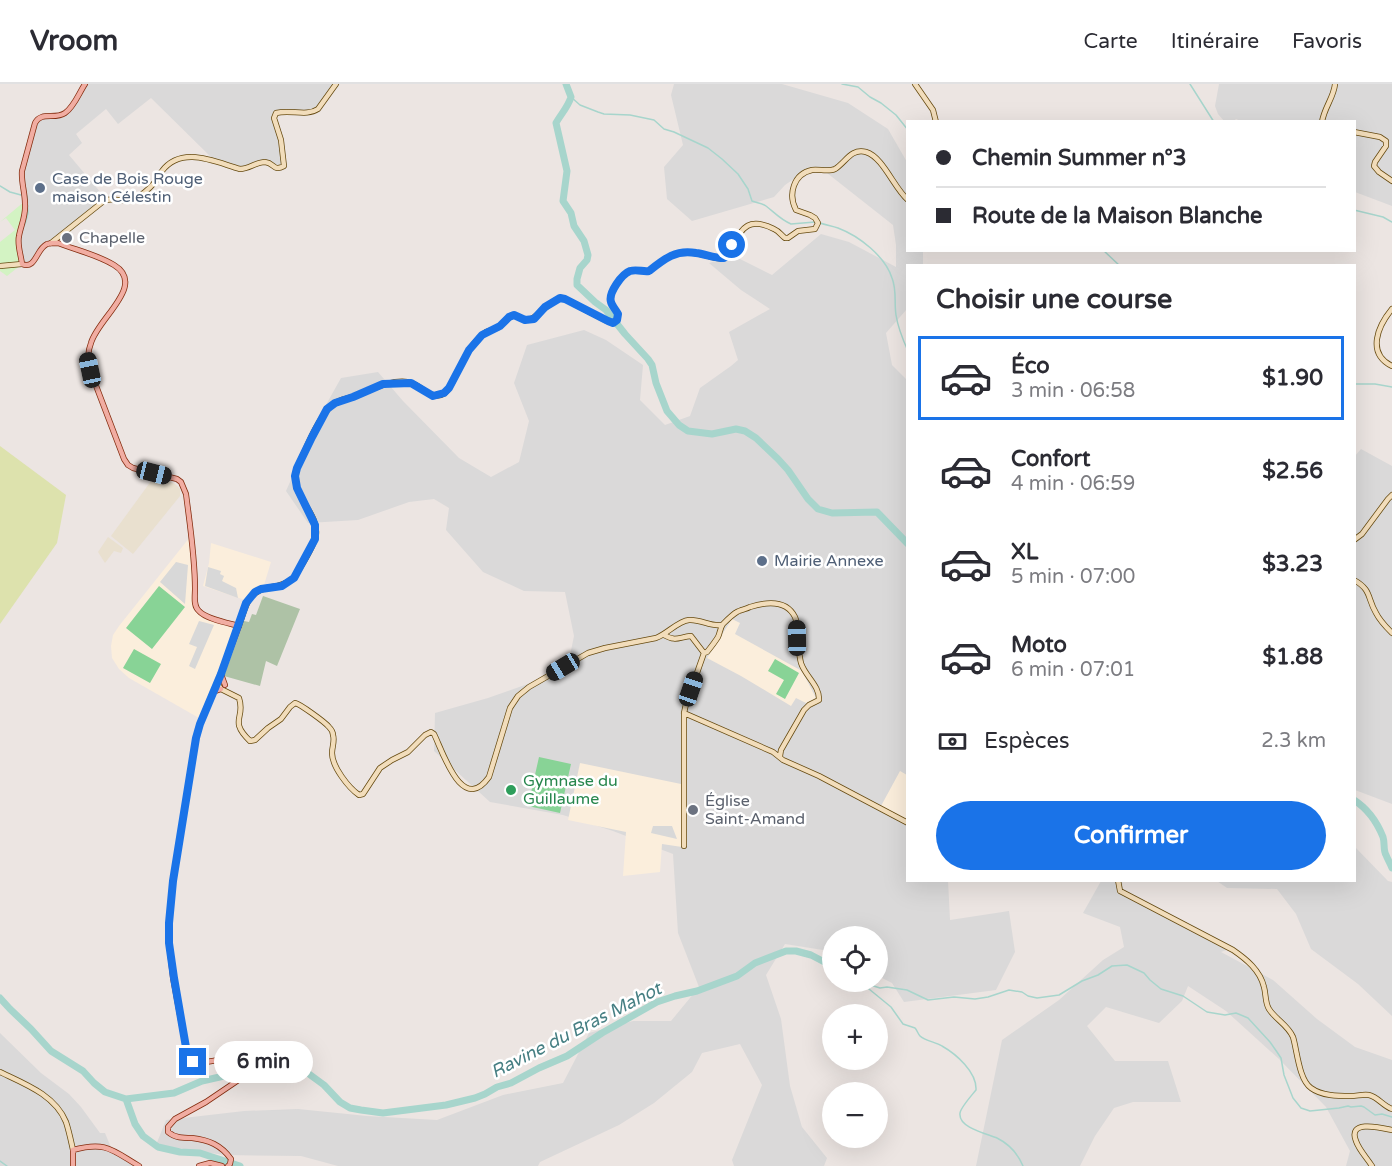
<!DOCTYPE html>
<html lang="fr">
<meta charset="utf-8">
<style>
body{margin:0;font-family:"Varela Round",sans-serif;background:#f2f2f3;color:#2b2b33;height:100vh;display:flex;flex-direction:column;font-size:22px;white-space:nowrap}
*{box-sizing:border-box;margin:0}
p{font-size:20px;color:#7c7c81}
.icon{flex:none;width:33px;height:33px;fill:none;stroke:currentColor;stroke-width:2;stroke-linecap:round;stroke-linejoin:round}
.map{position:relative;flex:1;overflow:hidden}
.drawer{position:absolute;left:906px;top:180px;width:450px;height:618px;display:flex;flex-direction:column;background:#fff;border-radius:0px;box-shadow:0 6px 24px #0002}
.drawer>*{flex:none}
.top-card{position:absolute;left:906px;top:36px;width:450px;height:132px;border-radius:0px;box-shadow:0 6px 24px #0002;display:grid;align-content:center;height:132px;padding:0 30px;background:#fff}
.controls{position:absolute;left:822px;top:842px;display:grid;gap:12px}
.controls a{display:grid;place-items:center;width:66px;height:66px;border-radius:50%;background:#fff;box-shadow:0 6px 24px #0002;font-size:30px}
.end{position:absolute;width:27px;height:27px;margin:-14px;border:8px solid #1a73e8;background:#fff;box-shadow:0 0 0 3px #fff}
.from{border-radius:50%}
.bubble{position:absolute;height:42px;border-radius:21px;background:#fff;box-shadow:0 6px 24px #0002;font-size:20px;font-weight:700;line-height:42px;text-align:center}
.car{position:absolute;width:18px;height:36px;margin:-18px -9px;border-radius:8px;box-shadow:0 0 4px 2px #0007;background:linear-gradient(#222 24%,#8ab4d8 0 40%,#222 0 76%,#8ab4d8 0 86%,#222 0)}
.top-card b{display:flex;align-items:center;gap:21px;height:57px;font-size:22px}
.top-card b+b{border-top:2px solid #e1e1e2}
.top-card i{width:15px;height:15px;background:#2b2b33}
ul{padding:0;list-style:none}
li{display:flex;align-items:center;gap:18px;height:84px;margin:0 12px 9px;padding:0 18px;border:3px solid transparent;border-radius:0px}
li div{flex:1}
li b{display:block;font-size:22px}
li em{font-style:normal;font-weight:700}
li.selected{border-color:#1a73e8}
li>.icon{width:54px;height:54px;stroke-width:1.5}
h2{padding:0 30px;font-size:27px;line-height:72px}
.pay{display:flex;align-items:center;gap:15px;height:66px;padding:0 30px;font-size:22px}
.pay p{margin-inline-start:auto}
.primary-button{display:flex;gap:12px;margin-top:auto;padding:12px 30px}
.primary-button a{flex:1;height:69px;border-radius:36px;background:#1a73e8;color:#fff;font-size:24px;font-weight:700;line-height:69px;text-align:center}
header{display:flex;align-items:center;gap:36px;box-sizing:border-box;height:84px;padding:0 30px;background:#fff;border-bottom:2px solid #e1e1e2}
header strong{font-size:28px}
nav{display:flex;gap:33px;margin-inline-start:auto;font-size:21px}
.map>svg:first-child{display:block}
.residential{fill:#dad9d9}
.education{fill:#fbeedc}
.farmland{fill:#e9e0cf}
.grass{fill:#dde2ad}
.cemetery{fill:#aec2a6}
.park{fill:#d3f3c3}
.pitch{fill:#88d396}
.parking{fill:#d8d8d8}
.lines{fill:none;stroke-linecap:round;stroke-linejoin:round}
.stream{stroke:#a7d5cc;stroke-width:1.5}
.river{stroke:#a7d5cc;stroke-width:7}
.secondary-casing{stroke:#664a10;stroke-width:6}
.primary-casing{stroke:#842c0f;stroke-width:6}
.secondary{stroke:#f2ddbb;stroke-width:4.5}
.primary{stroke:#f1ada2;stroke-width:4.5}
.route{stroke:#1a73e8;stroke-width:8}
.service-dot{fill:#5c6f8a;stroke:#fff;stroke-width:2}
.worship-dot{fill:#6b7280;stroke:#fff;stroke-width:2}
.leisure-dot{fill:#2e9e5b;stroke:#fff;stroke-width:2}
.labels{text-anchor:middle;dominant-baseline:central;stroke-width:5;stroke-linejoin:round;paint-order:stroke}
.service-label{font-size:16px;fill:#4e5e75;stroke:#fff;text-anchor:start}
.worship-label{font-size:16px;fill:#5b616d;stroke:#fff;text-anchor:start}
.leisure-label{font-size:16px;fill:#27864d;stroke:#fff;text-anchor:start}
.water-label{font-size:18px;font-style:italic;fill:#467f83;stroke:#fff}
</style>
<header>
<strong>Vroom</strong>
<nav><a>Carte</a><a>Itinéraire</a><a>Favoris</a></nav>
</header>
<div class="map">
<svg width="1392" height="1082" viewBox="0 0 1392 1082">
<rect width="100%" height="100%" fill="#ece5e2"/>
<path class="residential" d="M85,0H336L318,25L276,30L274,34L284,76L281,84L267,79L246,85L215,77L151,14L118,40L106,25L76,50L82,59L69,71L107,116L49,159L32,180L25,182L19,158L25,132L21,92L37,34L57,32L69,26Z
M674,0H782L848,19L888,45L907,78L908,166L923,167V181L908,182L907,225L886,249L892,281L908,297V796L948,797L950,836L1009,827L1015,868L996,906L904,918L892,899L878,892V852H832V871L823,866L785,860L766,891L781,935L790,1002L802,1043L827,1074L824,1082H734L732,1076L762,1001L740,960L702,969L692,988L654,1019L619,1041L540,1078L538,1082H338L301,1072L225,1071L156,1061L166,1036L244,1027L298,1025L367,1032L437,1036L503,1011L563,999L589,949L633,937H671L699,903L678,849L673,770L613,747L563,731L490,718L434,667L435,629L488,614L567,586L574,552L565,508L524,507L483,488L446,446L449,424L434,415L409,418L358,436L308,439L286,407L318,335L341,294L378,288L403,317L459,374L491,393L519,378L529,337L514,299L527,261L584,246L606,256L643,281L640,316L665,341L690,332L700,304L731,282L738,276L729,248L770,225L741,206L709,179L734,172L772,191L821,150L849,158L896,183V161L893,141L827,89L807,86L785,101L774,113L692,137L667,115L664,83L683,61L671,11Z
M1219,0H1392V122L1355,108L1354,38H1243L1236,35L1234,37H1224L1218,30L1215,22Z
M1361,365L1392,382V720L1355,706L1354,373Z
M1355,763L1388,797L1392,798V932L1358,900L1311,865L1296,830L1277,805L1227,804L1217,797L1354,796Z
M1101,797H1122L1123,805L1234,863L1221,868L1273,896L1317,935L1355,963L1392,976V1082H1346L1350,1067L1326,1023L1279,975L1226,927L1188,902L1182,917L1159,939L1106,923L1087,942L1115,977H1168L1181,1018H1133L1114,1024L1095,1052L1080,1082H976L1002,956L1059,916L1103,876L1124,863L1120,843L1083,829Z
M0,949L41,989L69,1010L81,1023L100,1049H105L112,1066L139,1082H0Z"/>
<path class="education" d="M190,453L193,475L192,518L194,526L199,531L205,534L231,540L234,543V547L199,634L129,594L119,585L112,574L111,562L113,551L119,542Z
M211,459L271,478L264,501L258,503L251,508L245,516L203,502L209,479Z
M732,535L740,539L735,550L802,587L816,614L806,619L796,614L791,622L741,592L707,574Z
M580,679L681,700L682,763L662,760L660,788L623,792L626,748L568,736Z
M900,687L907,691V736L881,722Z"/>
<path class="farmland" d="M154,393L167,396L175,400L180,405V412L133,470L111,452Z
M108,453L123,464L121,469L114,467L105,479L98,468Z"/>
<path class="grass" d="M0,362L66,411L57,459L0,540Z"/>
<path class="cemetery" d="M263,512L300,525L277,582L266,577L260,602L224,592L244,537L249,538L252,530L256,531Z"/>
<path class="park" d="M25,117L19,153L22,180L7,192L0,187V158L15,146L6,134L0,138Z"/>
<path class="pitch" d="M159,502L185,523L152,565L126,544Z
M134,565L161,580L150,599L123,584Z
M775,575L799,589L785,615L776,610L784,596L768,587Z
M539,673L571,680L560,729L528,722Z"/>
<path class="parking" d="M176,478L188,481L185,520L160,498Z
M208,483L221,487L220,490L224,492L222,497L236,504L238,514L205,502Z
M199,537L214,541L195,585L189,582L197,563L189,560Z
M653,742H672L677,755L651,749Z"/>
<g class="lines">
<path class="stream" d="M842,0L858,3L870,13L881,19L896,31L908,46
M1190,0L1214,38
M571,13L580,21L598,28L604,30L630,31L654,36L664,45L674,48L708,64L722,75L738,90L748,105L752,117C757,119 762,119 766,122C775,129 781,136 791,140L815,138
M0,102L10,108L21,111
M1354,126L1383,133L1392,138
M820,139C826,141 832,142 838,144C859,152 885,172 892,194C897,206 894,219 896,231C898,244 903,256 908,267
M25,140L28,129L27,112
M1103,166L1120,182
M1354,300H1375L1392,303
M864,899L880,904L887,903L907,906L928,916L954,913L975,915L988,913L1009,906L1022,908L1028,912L1037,914L1059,911L1082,897L1098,891L1112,882L1127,881L1144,889L1150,896L1161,905L1183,912L1207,928L1225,931L1236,929L1248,934L1270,958L1277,968L1281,974L1284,991L1293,1014L1301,1024L1310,1027L1339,1024L1348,1022L1351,1023L1361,1022L1364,1023L1375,1031L1382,1030L1392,1033
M864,899L869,905L891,923L903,940L915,944C917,946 918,950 920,952C925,957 936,958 942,962C956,970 977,988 976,1006C972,1011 961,1023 960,1029C958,1044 988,1050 997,1054C1009,1060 1018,1070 1023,1082
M0,1077L7,1082"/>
<path class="river" d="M566,0L571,13C568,23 561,30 556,39L567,87L563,117L571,129L574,142L584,157L588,171L587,176L580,184L577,195V201L595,218L606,226L625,250L648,275L652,281L656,299L667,327L679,341L688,347L712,350L736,345L745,347L756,354L778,375L788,386L808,415L818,425L832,429L877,428L908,460
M1354,716C1368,725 1377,738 1383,753C1385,759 1383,766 1386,771C1388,776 1390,779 1392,784
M861,897L864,899
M0,914L10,925L31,945L51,967L83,987L94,999L105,1008L126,1015L135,1040L143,1052L158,1063L180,1068L200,1069L240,1082
M126,1015L174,1009L202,997L224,992L237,983L266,981L281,982L309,990L324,1001L340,1018L350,1024L361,1026L383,1029L446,1021L475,1014L485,1010L497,1003L511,999L539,984L567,972L602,949L657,918L675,912L697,907L737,892L755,879L786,867H796L811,871L832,882"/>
<defs>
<path id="secondary" d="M915,0L933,26L936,38
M1322,38C1324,24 1334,13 1335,0
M1354,48L1380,53L1386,57V62L1375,78L1374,82L1379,88L1392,97
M51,159L105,116C116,114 127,119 137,114C144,109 153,102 157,95C160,91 159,90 162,87C182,61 215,78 240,85C249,85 256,78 265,78C275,79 273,88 284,82L281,56L274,34L276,29C291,25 306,33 318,25L336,0
M0,182L22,180
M1392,225C1378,242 1366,269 1392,282
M1354,456L1362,450L1388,415L1392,411
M1354,496C1372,506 1367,514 1376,529C1380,537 1386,543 1392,549
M239,542C246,522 247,507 271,503C280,502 286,500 294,494C300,483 314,464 316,451C319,427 288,411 297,384C306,365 316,338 330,323C336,316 346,315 355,312C370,306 395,293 412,299C423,303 432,318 445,309C452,303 456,289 461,281C467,269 475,255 486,248C490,246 495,245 499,243C504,239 507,234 513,231C517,232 521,235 526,236C536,238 547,216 563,214L607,237L613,239L617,236L618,230C616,226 612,222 611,218C608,209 622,190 630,187C637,185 643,188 649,187C669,171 678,164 704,171C710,172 718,176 723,174C728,173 729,168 731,164C742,142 750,133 774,145C779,147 781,151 785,154H788L798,147L815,145L818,139L815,134L810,131L796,126C788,111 793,90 812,86C819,85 829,88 835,85C846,78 851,64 866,68C883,73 894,104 908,116
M664,551C676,558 679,553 691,552L704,569
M217,599L221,605L239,614C246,634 228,636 250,657L255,656L268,644L281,635L290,623L295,619C300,620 325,638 329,643C331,645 333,648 333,651C335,657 332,663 332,669C332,683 349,704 359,711L363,710L380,684L392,676L408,668L425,651L431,648L434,650C443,668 462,731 489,693L510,624L518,612L529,603L588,569L605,564L656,554C667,550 678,537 689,536C701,535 710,543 722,541
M684,629L773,668L783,676L819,692L908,739
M684,762V629L686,620L704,569L707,568C711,563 715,558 718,553C720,549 720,544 723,540C726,537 733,530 737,528C740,526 746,525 750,523C766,518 786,515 795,533C800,544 797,565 801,579C805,592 820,602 819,616L809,621L804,626L781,666L780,672
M1118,796L1120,807L1122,808L1233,866C1246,875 1260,886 1264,903C1266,910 1265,919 1269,925C1275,935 1288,941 1293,953C1297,966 1299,996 1311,1004C1322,1012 1338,1012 1351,1012C1357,1012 1363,1010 1369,1011C1378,1013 1383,1022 1392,1025
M0,988C25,1000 55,1011 66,1038C69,1047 71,1057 73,1066
M1372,1082C1367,1074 1359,1066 1356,1057C1347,1035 1382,1044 1392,1046"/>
<path id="primary" d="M85,0C79,9 74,23 65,29C55,36 41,27 35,39L22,87C21,98 25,108 25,120C26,132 21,141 19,152C17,161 21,171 22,180C36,186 36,165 47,160C50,159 55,159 58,159C76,166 98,171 114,181C147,201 98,234 91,259C87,269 88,276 90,286L124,375L128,381L133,384L177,395L181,398L186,410C190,442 195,473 195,505C195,512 193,522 199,527C206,535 228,539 239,542L221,590L200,640L196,654L173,797L169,839V859L173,894L187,969C188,970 192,976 193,977C203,985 251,960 272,979V983L270,986L240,995L206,1018L175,1035L168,1043V1048C175,1054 183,1054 192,1054C209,1056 221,1061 231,1075L230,1080L228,1082
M221,590L225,601
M213,608L221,605
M73,1082V1066C106,1057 112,1066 139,1082
M199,1082L210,1079L222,1082"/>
</defs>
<use href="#secondary" class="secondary-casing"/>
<use href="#primary" class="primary-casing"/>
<use href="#secondary" class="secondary"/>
<use href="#primary" class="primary"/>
</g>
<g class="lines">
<path class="route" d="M193,978L187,969L174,894L169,859V839L173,797L196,654L200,640L221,590L246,519L255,508L261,505L282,502L294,494L315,455V441L297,404L295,392L297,384L312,353L327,325L335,319L353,313L383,300L411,299L433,312L444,309L449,304L469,266L482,251L500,242L509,233L514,231L525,236L534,235L545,223L560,214L565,215L608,237L613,239L617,236L618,230C616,226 612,222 611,218C608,209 622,190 630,187C637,185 643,188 649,187C664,175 676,165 696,169C705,170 714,174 724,174L727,172L732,161"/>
</g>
<g class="service-dot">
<circle cx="40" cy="104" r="6"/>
<circle cx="762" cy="477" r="6"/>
</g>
<g class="worship-dot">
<circle cx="67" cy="154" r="6"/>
<circle cx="693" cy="726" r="6"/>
</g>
<circle class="leisure-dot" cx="511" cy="706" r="6"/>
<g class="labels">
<g class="service-label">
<text x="52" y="95">Case de Bois Rouge<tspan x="52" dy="18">maison Célestin</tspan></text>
<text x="774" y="477">Mairie Annexe</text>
</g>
<g class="worship-label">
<text x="79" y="154">Chapelle</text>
<text x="705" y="717">Église<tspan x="705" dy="18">Saint-Amand</tspan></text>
</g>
<g class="leisure-label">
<text x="523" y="697">Gymnase du<tspan x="523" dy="18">Guillaume</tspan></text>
</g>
<g class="water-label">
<text transform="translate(576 946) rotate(-27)">Ravine du Bras Mahot</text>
</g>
</g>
</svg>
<div class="controls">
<a><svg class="icon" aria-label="locate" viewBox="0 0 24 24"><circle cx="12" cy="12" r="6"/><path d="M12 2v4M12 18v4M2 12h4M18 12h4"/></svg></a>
<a>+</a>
<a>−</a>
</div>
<i class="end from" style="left:732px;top:161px"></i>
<i class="end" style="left:193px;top:978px"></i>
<div class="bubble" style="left:214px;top:957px;width:99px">6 min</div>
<i class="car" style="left:90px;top:286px;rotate:348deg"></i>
<i class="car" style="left:154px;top:389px;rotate:104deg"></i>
<i class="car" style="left:797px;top:554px;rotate:359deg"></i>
<i class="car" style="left:563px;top:583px;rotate:239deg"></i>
<i class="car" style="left:691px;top:605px;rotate:19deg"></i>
<div class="top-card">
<b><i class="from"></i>Chemin Summer n°3</b>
<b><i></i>Route de la Maison Blanche</b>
</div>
<section class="drawer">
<h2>Choisir une course</h2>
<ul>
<li class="selected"><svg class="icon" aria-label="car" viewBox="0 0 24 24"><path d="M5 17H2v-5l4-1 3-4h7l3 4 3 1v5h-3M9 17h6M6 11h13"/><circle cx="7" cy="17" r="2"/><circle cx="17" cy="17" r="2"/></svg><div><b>Éco</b><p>3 min · 06:58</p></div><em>$1.90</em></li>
<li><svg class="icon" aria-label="car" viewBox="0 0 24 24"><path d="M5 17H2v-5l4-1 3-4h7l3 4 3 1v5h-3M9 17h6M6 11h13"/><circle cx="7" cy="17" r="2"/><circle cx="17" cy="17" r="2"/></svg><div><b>Confort</b><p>4 min · 06:59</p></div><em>$2.56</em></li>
<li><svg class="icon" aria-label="car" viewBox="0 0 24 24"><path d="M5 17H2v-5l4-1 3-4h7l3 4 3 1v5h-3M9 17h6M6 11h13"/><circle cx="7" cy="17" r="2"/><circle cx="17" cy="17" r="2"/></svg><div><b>XL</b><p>5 min · 07:00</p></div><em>$3.23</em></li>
<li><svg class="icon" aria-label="car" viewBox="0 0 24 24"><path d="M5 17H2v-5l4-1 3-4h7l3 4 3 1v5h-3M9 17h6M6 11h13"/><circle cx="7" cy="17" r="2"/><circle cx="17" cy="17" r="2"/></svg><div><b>Moto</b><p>6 min · 07:01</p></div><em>$1.88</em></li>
</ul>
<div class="pay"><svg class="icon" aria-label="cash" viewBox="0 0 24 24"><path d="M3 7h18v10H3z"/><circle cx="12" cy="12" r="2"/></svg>Espèces<p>2.3 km</p></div>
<div class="primary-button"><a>Confirmer</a></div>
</section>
</div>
